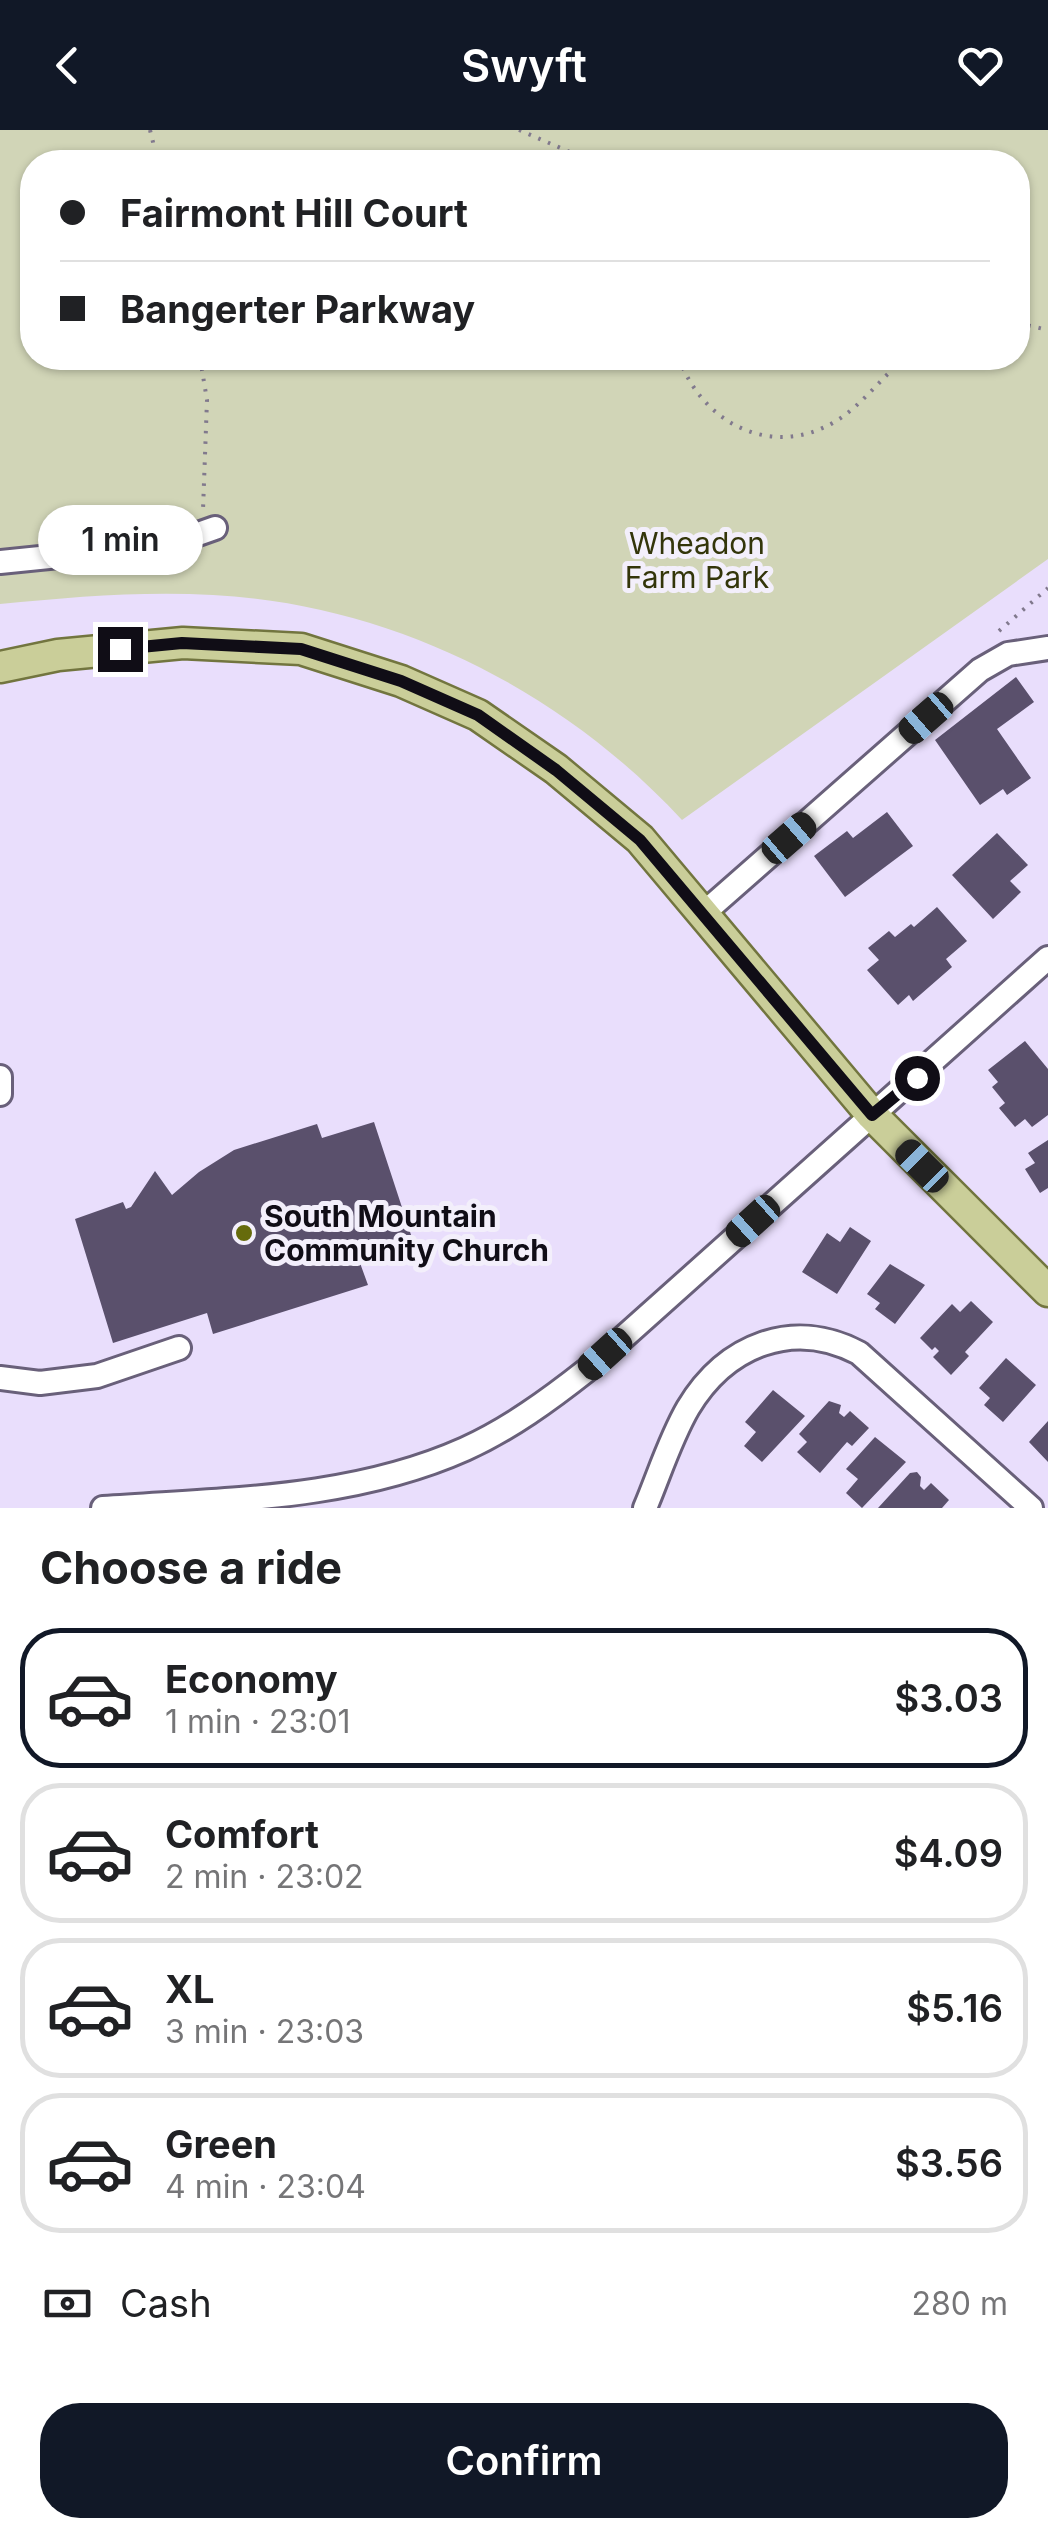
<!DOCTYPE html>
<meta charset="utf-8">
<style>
body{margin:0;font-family:Inter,sans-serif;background:#f6f6f6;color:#202124;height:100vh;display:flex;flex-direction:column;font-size:38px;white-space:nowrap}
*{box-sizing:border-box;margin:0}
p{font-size:32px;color:#757577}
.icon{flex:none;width:55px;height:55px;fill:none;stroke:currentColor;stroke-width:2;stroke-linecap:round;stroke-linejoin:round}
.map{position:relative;height:1378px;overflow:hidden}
.drawer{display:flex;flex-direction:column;background:#fff;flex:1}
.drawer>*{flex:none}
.hud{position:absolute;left:20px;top:20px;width:1010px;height:220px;border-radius:40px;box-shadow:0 2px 8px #0004;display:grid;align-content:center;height:220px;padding:0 40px;background:#fff}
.end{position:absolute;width:45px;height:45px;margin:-22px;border:12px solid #100d16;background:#fff;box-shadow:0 0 0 5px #fff}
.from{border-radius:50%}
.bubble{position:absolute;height:70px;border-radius:35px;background:#fff;box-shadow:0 2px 8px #0004;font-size:32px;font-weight:600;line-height:70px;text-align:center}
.car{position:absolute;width:30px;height:60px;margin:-30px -15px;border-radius:12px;box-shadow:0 0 8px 2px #0007;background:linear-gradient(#222 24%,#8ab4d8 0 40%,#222 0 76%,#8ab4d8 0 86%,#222 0)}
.hud b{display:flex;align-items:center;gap:35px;height:95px;font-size:38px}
.hud b+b{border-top:2px solid #e0e0e0}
.hud i{width:25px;height:25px;background:#202124}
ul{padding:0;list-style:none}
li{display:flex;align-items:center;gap:30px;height:140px;margin:0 20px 15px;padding:0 20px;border:5px solid #e0e0e0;border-radius:40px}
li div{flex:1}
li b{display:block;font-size:38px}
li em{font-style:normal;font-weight:600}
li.current{border-color:#111827}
li>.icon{width:90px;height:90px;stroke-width:1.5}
h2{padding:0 40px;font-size:45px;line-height:120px}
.pay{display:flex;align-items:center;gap:25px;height:110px;padding:0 40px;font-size:38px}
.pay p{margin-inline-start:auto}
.primary-button{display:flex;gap:20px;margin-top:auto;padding:20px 40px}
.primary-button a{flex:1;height:115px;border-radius:40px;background:#111827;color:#fff;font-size:40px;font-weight:600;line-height:115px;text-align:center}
header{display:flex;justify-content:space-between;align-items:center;height:130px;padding:0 40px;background:#111827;color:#fff;font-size:45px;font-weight:600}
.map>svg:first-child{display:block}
.green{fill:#d1d5b7;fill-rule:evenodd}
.building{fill:#5a506c}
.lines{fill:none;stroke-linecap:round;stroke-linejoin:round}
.minor-casing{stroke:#69607a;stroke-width:28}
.major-casing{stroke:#72753f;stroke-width:35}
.path{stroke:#81798d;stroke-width:4;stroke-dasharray:2.5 8;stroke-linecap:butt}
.minor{stroke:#fff;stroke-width:22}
.major{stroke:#cace99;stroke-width:30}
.route{stroke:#100d16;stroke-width:12}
.poi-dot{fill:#666b0c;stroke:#f3effb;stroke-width:4}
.labels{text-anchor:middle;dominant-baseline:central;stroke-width:10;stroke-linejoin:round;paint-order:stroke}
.park-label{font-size:30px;fill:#33350a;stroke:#f3effb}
.poi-label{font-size:30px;font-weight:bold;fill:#100d16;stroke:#f3effb;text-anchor:start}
</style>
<header><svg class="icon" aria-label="back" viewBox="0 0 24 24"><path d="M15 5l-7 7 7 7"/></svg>Swyft<svg class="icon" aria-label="heart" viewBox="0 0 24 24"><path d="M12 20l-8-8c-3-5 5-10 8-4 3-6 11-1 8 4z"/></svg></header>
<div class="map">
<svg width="1048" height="1378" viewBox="0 0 1048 1378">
<rect width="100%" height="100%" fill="#e9defc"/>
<path class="green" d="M0,0H1048V429L682,690C562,560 391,474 213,465C142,461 71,467 0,474ZM32,32H1018V228H32Z"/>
<path class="building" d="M1016,547L1034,572L997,599L1031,648L1007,665L1003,659L980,675L935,610Z
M887,682L913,716L845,767L814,726L847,701L853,708Z
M997,703L1028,735L1010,751L1021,762L993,789L952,745Z
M937,777L967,811L946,829L952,837L913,871L909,865L898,875L867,840L879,830L868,818L889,801L895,807L911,794L914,797Z
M1025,911L1048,939V985L1032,997L1025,989L1015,997L999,978L1005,973L992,957L998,952L988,940Z
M374,992L415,1117L360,1133L368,1155L213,1204L207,1183L113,1213L75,1089L123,1072L126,1079L131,1077L155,1041L172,1065L199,1042L234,1020L317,994L322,1008Z
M1048,1010V1058L1040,1063L1025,1039L1035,1033L1028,1023Z
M850,1097L871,1111L837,1164L802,1142L827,1103L840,1112Z
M890,1134L925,1155L895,1194L875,1179L880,1173L867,1164Z
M971,1171L993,1192L965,1222L969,1226L951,1245L933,1227L939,1221L935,1217L932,1220L920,1208L952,1174L960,1182Z
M1006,1228L1036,1255L1003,1292L984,1275L990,1268L979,1258Z
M773,1260L805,1286L762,1332L744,1316L756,1302L745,1292Z
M829,1271L841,1275L839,1283L844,1287L850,1281L869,1298L852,1316L847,1312L820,1343L797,1322L807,1312L799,1304Z
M1048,1291V1332L1029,1312Z
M875,1307L906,1332L862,1378L846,1363L858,1349L846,1339Z
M917,1342L921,1347L920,1356L924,1360L931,1353L949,1370L942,1378H878L910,1343Z"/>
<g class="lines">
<defs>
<path id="minor" d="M0,432L167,415L215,398
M705,782L980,540L1008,524L1048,518
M0,947V964
M0,1248L40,1253L97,1246L179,1218
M103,1378C225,1369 351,1370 465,1319C509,1299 549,1270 587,1240L1048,828
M645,1378C659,1345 670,1309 688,1278C726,1215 793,1188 859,1223L1031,1378"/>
<path id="major" d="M0,537L58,525L183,513L301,519L401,551L478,585L556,639L640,709L872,985L1048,1161"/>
</defs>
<use href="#minor" class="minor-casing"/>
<use href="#major" class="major-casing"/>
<path class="path" d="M150,0L158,32
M519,0L593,32
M1018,193L1048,200
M200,228L207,270L203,380
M679,228C702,293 772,330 836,291C861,276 882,247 905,228
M999,501L1048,458"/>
<use href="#minor" class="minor"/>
<use href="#major" class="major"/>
</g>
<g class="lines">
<path class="route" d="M120,519L182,513L301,519L401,551L478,585L556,640L640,710L872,985L917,948"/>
</g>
<circle class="poi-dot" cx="244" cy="1103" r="10"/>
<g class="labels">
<g class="park-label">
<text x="697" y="413">Wheadon<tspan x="697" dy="34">Farm Park</tspan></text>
</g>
<g class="poi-label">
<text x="264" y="1086">South Mountain<tspan x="264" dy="34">Community Church</tspan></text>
</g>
</g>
</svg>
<i class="end from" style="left:917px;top:948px"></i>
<i class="end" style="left:120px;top:519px"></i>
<div class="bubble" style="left:38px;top:375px;width:165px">1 min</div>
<i class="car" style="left:926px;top:588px;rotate:229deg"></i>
<i class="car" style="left:789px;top:708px;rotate:49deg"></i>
<i class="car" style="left:922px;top:1036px;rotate:315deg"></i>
<i class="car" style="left:753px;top:1091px;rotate:228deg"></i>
<i class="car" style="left:605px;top:1224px;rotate:228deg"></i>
<div class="hud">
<b><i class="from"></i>Fairmont Hill Court</b>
<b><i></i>Bangerter Parkway</b>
</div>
</div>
<section class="drawer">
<h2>Choose a ride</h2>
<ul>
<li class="current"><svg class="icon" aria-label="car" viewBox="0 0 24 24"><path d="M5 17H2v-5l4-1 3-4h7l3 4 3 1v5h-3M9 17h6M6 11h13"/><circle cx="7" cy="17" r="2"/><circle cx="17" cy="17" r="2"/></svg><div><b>Economy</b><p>1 min · 23:01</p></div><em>$3.03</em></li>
<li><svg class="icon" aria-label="car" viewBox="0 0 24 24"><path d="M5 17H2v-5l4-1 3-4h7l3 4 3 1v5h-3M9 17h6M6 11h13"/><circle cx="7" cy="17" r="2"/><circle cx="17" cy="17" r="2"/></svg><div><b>Comfort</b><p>2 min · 23:02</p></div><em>$4.09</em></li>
<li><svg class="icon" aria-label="car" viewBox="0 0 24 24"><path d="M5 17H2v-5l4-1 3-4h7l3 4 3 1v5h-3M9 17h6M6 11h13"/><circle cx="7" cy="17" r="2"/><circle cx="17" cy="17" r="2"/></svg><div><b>XL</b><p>3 min · 23:03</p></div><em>$5.16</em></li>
<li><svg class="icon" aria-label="car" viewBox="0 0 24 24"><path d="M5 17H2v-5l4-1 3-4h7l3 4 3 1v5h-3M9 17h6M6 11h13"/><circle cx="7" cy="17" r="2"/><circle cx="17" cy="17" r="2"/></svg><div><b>Green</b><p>4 min · 23:04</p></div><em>$3.56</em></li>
</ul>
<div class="pay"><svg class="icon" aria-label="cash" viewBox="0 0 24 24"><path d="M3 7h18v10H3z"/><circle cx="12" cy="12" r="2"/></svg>Cash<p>280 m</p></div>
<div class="primary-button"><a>Confirm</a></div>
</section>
